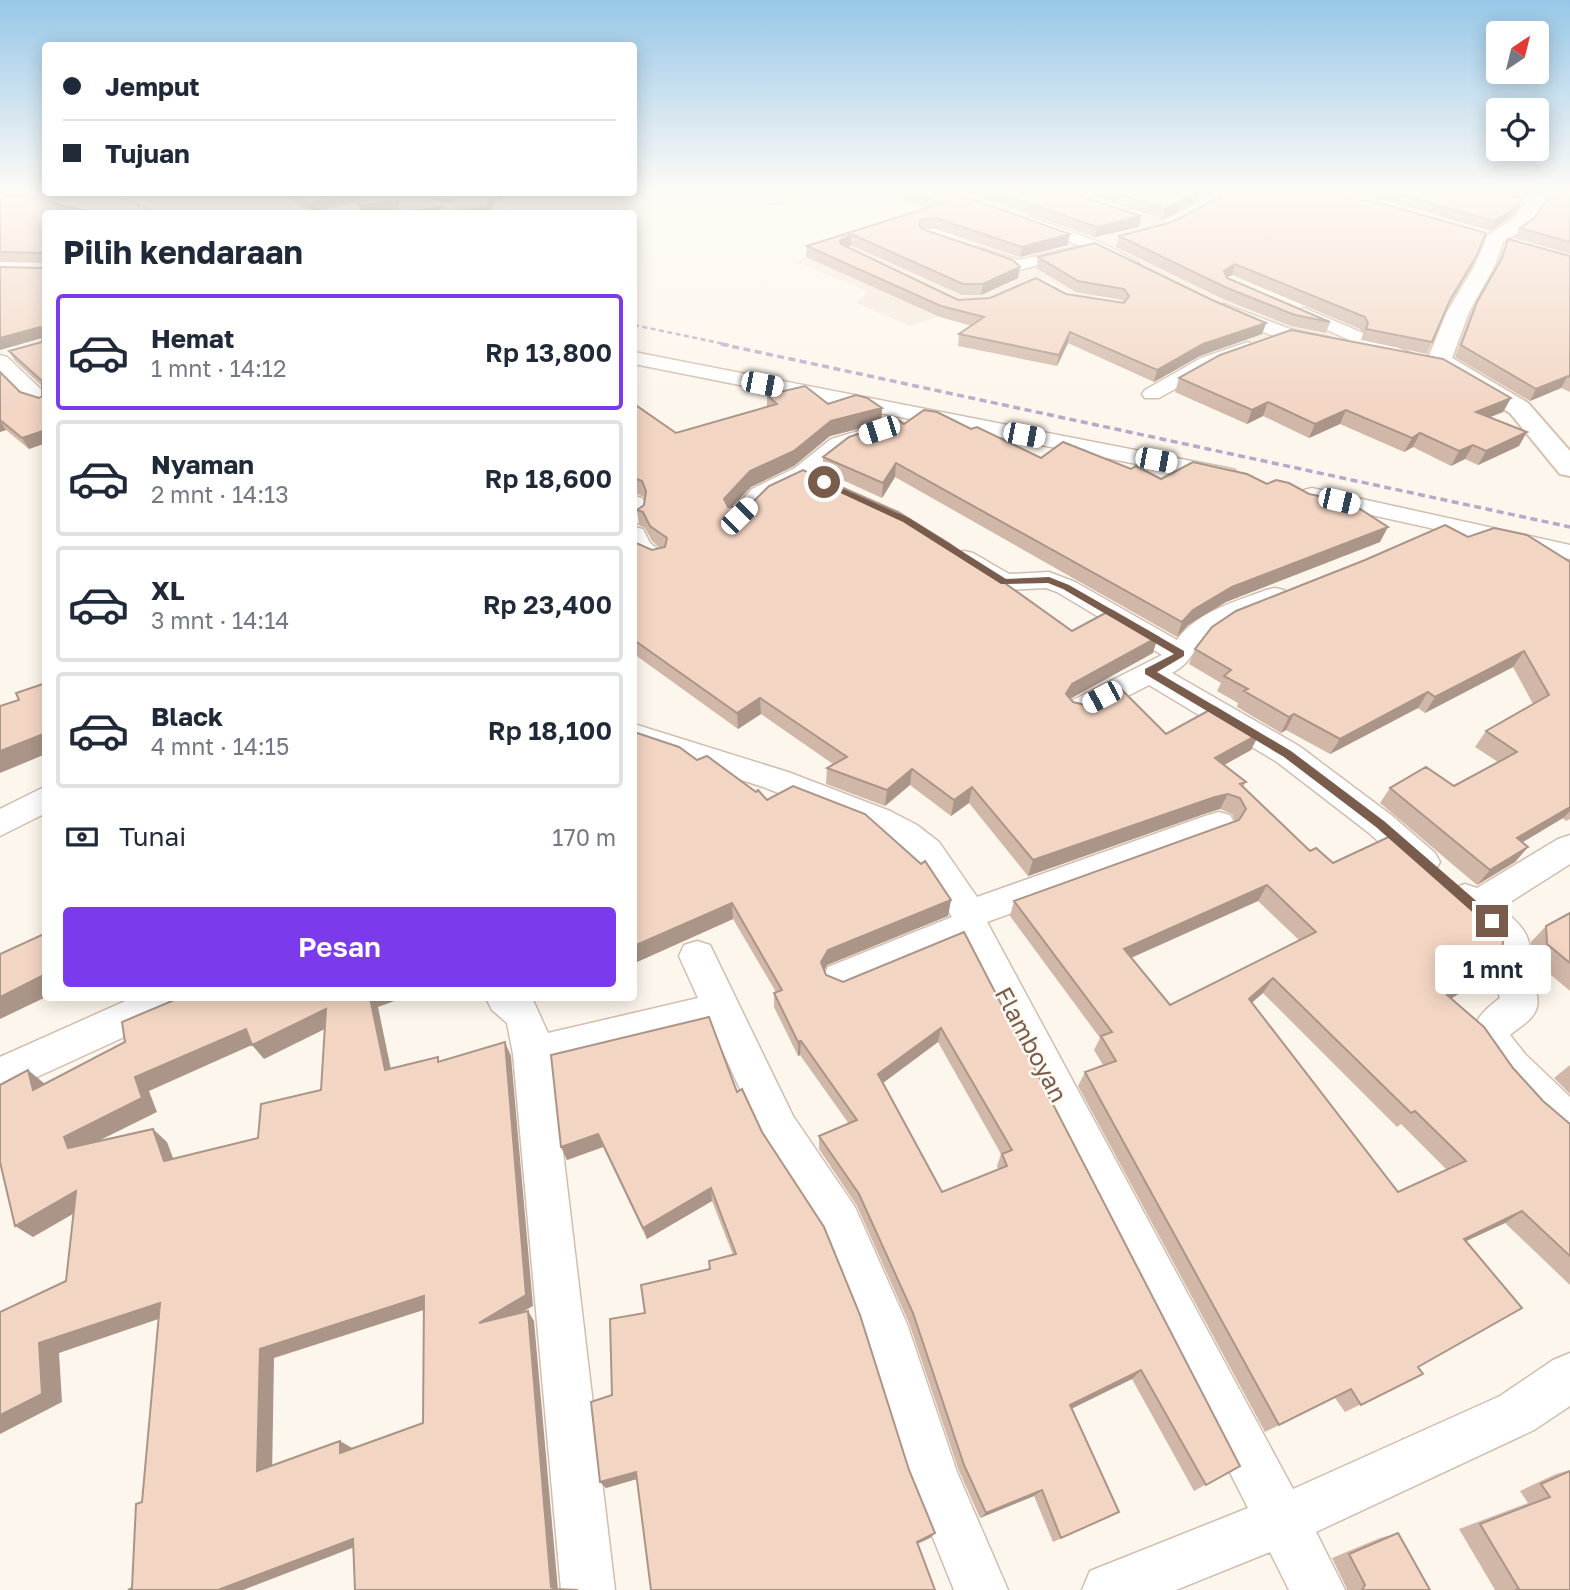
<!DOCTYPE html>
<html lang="id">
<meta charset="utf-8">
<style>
body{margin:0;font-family:"Golos Text",sans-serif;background:#f6f6f7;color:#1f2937;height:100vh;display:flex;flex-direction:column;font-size:26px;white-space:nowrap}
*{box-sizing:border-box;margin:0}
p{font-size:23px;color:#747a83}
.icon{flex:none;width:38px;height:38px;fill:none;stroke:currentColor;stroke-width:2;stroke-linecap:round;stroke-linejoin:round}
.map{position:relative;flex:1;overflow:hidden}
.details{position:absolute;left:42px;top:210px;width:595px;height:791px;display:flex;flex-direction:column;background:#fff;border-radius:7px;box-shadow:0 4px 18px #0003}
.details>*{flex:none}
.banner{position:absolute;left:42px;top:42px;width:595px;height:154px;border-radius:7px;box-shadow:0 4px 18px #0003;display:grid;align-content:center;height:154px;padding:0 21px;background:#fff}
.needle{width:46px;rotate:35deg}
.tools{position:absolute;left:1486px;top:21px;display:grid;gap:14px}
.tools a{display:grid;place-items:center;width:63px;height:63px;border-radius:7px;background:#fff;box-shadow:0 4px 18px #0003;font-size:35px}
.end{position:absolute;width:32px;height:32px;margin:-16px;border:9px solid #7a5c4d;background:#fff;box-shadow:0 0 0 4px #fff}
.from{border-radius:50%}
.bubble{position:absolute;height:49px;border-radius:7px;background:#fff;box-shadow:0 4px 18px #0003;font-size:23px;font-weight:600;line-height:49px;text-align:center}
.car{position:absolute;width:21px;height:42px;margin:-21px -10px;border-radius:9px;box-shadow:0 0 5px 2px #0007;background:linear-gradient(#fff 24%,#345 0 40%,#fff 0 76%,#345 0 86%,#fff 0)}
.banner b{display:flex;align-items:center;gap:24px;height:66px;font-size:26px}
.banner b+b{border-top:2px solid #e0e1e3}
.banner i{width:18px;height:18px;background:#1f2937}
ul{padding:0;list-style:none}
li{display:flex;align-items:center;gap:21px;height:116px;margin:0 14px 10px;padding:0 7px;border:4px solid #e0e1e3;border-radius:7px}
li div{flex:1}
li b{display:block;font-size:26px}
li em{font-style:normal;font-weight:600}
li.active{border-color:#7c3aed}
li>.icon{width:63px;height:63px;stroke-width:1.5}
h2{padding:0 21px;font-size:32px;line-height:84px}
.pay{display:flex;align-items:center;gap:18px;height:77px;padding:0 21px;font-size:26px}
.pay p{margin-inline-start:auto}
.button{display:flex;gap:14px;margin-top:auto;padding:14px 21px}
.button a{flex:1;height:80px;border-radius:7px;background:#7c3aed;color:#fff;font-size:28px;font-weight:600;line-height:80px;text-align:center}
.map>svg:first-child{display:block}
.residential{fill:#f5e8da}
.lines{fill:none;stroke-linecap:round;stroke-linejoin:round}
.street-casing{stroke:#d1beb0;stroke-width:3}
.secondary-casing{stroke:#d6c0b0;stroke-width:4}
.street{fill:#fff;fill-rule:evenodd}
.secondary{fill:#fff;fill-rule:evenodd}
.rail-far1{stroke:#b9a8c9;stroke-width:2.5;stroke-dasharray:5 3.5;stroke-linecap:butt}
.rail{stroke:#b9a8c9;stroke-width:3.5;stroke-dasharray:7 4.5;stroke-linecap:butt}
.wall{fill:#d1b7a8;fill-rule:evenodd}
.shaded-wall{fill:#aa9588}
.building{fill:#f3d5c3;stroke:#aa9588;stroke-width:2;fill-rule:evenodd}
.route{fill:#7a5c4d}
.labels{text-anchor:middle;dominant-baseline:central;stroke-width:5;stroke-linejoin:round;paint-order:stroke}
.near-street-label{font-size:24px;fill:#7a5c4d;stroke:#fffaf3}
</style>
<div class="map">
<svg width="1570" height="1590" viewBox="0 0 1570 1590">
<rect width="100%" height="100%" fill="#fdf6ec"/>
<path class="residential" d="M757,191H844L787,207Z
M869,191H1256L1179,257L1395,350H1233L1116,290L1084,299L1044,278L1028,287L910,326L856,303L868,292L794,261L867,232L913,252L975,230Z"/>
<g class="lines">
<defs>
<path id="street" d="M36,191L60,192L53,196L0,206V198Z
M790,191H813L811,194L772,204L765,200L767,197Z
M1198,191H1212L1211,195L1217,203L1215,206L1160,233H1150L1147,230L1150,227L1201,202L1197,196Z
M442,192H456L453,207H443Z
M1030,217L1104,244L1139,263L1137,266H1125L1083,247L1085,250L1083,253L1019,270L970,255L968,252L976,247L1019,260L1081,246L1025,225L1022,222Z
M1224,304L1290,329L1331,338L1333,342L1324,348L1278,338L1218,313L1215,309L1218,305Z
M1304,308L1415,355L1418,359L1408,365L1401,363L1298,317L1295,313Z
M1248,342L1257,348L1255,352L1215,366L1159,398H1145L1142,394L1145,390L1201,358Z
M634,352L1227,468L1235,470L1238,475L1235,480L1227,482L634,364Z
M0,355L7,357L46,394V407L28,401L0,372Z
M879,425L886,427L890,431L886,435L847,449L811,478L768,499L747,521H731L727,516L752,489L795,468L831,439Z
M1312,488L1570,545V559L1304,500L1301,495L1304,490Z
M634,496L642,498C647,505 647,515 642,522L634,524Z
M634,527L643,529L650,543L667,556L664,561L655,563L634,554Z
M964,551L973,553L1009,574L1049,572L1075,582L1177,640C1197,611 1235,602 1266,590L1275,588L1284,590L1288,596L1284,602C1258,612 1223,620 1203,641C1191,654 1189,664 1172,673L1299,746L1391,815L1435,853L1440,862L1435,871L1423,875L1411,871L1369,833L1277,762L1149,685L1089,716L1079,719L1069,716L1064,709L1069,702L1162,655L1057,592L1046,588L1004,590L995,587L955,563L952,558L955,553Z
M634,724L788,772L890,811L917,825L939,842L977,897L1208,815L1219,812L1230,815L1235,824L1230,833L987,922L1293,1489L1500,1396L1553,1360L1570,1353V1406L1534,1430L1316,1532L1345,1590H1289L1270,1552L1176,1590H1082L1090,1571L1248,1508L962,944L841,994L828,989L823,978L828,967L952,917L915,860L893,843L868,829L766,788L634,745Z
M46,786V813L0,836V809Z
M1570,835V864L1501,908C1516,921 1531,932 1530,954C1530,960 1526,963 1528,970C1531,982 1540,993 1537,1007C1533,1021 1520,1026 1510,1035L1525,1054L1570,1097V1145C1537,1131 1484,1068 1469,1035C1477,1018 1485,1009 1500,998L1490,966L1494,954L1492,943L1453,908L1448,898L1453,888L1465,884L1477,888L1558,839Z
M697,941L710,945L793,1116L855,1207L907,1324L957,1472L1008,1590H954L908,1476L861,1324L825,1237L765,1144L712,1028L553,1067L615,1590H561L513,1054L507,1023L492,1010L486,998H532L548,1033L698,998L679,956L684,945Z
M132,998H189L183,1010L0,1094V1057Z"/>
<path id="secondary" d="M1550,191H1570V195L1540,208L1526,228L1503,242L1494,267L1469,312L1452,358L1528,403L1570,451V476L1560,474L1510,413L1463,383L1438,371L1428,358L1447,312L1474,267L1488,235L1512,220L1528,200Z"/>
</defs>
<use href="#street" class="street-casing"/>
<use href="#secondary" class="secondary-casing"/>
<use href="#street" class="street"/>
<use href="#secondary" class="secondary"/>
<path class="rail-far1" d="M103,192L162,214
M634,325L729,345"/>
<path class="rail" d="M721,344L1570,527"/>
</g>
<path class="wall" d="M881,191H949L1068,245L1020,257L935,229H923L1018,278L981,295H962L851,245L847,247L958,300L1066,294L1123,302L1122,300L1076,292L1036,268L1038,257L1212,300L1266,323L1262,334L1200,356L1154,382L1068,343L1057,366L958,346L959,334L972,326L940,317L806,257L807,246L928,208Z
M962,191H1064L1139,227L1095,237Z
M1078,191H1200L1197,201L1163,219Z
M1213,191H1319L1472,266L1447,307L1427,354L1361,340L1363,334L1360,329L1232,275L1227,277L1330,322L1326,333L1291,326L1223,299L1116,247L1119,236L1172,222L1218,199Z
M1334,191H1489L1523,198L1519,208L1510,218L1490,231L1388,201Z
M1502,191H1544L1530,196Z
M1570,191V254L1514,238L1520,228L1533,219Z
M278,192H440L441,200L453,201L454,192H536L503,196L500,201H496L489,214H399L398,210L361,213L359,201L311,213Z
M0,198L46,214V443L29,449L6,430L0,432V372L20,392L39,398L42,396V386L15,361L9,351L42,342V338L0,350V267L41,268L43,265V263L0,262Z
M1508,239L1570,256V392L1561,388L1530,401L1455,357L1471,313L1497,265Z
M1179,378L1511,398L1503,412L1490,417L1519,446L1478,465L1465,459L1451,466L1413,447L1404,452L1340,424L1309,438L1263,416L1247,424L1175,392Z
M767,395L828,404L882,408L881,423L830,436L794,466L751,487L732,507L1072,631L1153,653L1070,699L1073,702L1166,734H1259L1251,750L1224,765L1246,782L1243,787L1310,851L1502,952L1505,960L1490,975L1451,998L1543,1101L1570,1124V1285L1505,1223L1466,1241L1418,1367L1423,1374L1345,1412L1335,1398L1265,1432L1078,1086L1085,1072L1103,1065L1094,1050L1100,1038L1010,916L1014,901L1235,821L1232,814L1220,809L1207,813L1028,876L969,803L951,816L910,785L885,806L826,784L827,768L833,764L761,714L738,729L634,654V542L652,550L660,548L652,541L645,528L639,525L637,510L644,505L645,499L644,497L635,493L634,494V404L676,433L767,407ZM1258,901L1299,940L1170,1005L1131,958ZM1263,993L1397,1127L1401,1124L1447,1170L1398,1192L1252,1003Z
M904,424L971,429L1041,458L1161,479L1380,542L1226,602L1188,625L1177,637L895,477L882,498L823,471V457Z
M1468,537L1570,562V819L1566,821L1563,818L1523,842L1528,847L1515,862L1477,885L1380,803L1390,788L1454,786L1498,762L1475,747L1486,731L1533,704L1513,667L1425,713L1418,708L1330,754L1286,730L1281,733L1237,707L1238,703L1217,691L1221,683L1189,664L1195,649Z
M634,732L697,760L767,800L951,900L948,916L827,965L824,970L826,975L843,982L964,932L1240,1466L1194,1491L1132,1379L1072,1408L1119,1512L1053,1542L1034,1496L980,1518L959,1471L909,1323L857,1206L819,1149V1136L849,1124L800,1055L798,1056L774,1007V993L776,992L733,919L637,962L634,955ZM938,1042L1001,1154L997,1166L998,1170L942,1192L883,1083Z
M1570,913V991L1532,959L1531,942L1546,926Z
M1570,1065V1094L1554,1078Z
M737,1092L930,1538L637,1479L606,1488L600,1482L612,1395L645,1313L733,1255L712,1201L647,1239L603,1147L567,1160L561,1147Z
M1570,1470V1590H1495L1459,1529L1528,1503L1520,1491L1556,1474Z
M1398,1533L1430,1590H1346L1347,1589L1332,1558L1380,1538Z"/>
<path class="shaded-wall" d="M1200,191L1197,201L1163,219L1165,209Z
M1533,191H1544L1530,196Z
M357,192H360L362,200L311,213L308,204Z
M439,192H440L441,207H443L444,214H399L398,212L439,200Z
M536,192L503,196L500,201L498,193Z
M494,193L496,201L489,214H445V212Z
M1523,198L1519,208L1510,218L1490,231L1494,221Z
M398,201L401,210L361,213L358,205Z
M1141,216L1139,227L1095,237L1097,227Z
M851,234V245L839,251L840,241Z
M1070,234L1068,245L1020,257L1022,247Z
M1477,255L1472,266L1445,311L1450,300Z
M1235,264L1232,275L1220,281L1224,271Z
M1020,267L1018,278L981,295L983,284Z
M1266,323L1262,334L1200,356L1154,382L1157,370L1203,344Z
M40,327L45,337L0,350V338Z
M1070,332L1068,343L1057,366L1059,355Z
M1568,376L1561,388L1530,401L1536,389Z
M1511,398L1503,412L1468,426L1476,412Z
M1268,402L1263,416L1247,424L1252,410Z
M882,408L881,423L830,436L794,466L751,487L725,514L724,499L750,471L831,421Z
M1346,410L1340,424L1309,438L1315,424Z
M0,421L6,430L0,432Z
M46,430V443L29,449L22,438Z
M1527,432L1519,446L1478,465L1486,451Z
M1420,433L1413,447L1404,452L1412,438Z
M1473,445L1465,459L1451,466L1459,451Z
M896,463L895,477L882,498L883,483Z
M1388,527L1380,542L1226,602L1188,625L1177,637L1182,622L1193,610L1232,587Z
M1158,637L1153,653L1068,700L1066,694L1072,684Z
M1524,651L1513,667L1425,713L1435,697Z
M1428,692L1418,708L1330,754L1340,739Z
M760,698L761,714L738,729L737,713Z
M1294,714L1286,730L1281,733L1289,717Z
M46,733V754L0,773V751Z
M1259,734L1251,750L1208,774L1215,758Z
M912,769L910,785L885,806L887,790Z
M972,787L969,803L951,816L954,800Z
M1228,794L1220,809L1207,813L1028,876L1033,860L1215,797Z
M1570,807V811L1563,818L1504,853L1517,838Z
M1528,847L1515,862L1477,885L1490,870Z
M1267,885L1258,901L1117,964L1124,949Z
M951,900L948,916L827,965L821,977V962L828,950Z
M732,903L733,919L637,962L634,947Z
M1505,960L1490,975L1434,1009L1447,995Z
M46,974V997L0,1019V997Z
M1273,978L1263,993L1239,1013L1249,999Z
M370,998H403L378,1007L394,1084L385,1070Z
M326,1009L335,1024L264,1059L252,1045L149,1091L157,1112L80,1150L68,1148L64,1137L135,1077L246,1029Z
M941,1028L938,1042L876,1088L878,1074Z
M801,1041L800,1055L798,1056V1042Z
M505,1042L511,1056L533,1306L487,1332L479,1323Z
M28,1070L45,1084L33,1090Z
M153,1129L167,1142L179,1174L164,1161Z
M598,1134L603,1147L567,1160L561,1147Z
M711,1188L712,1201L647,1239L643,1228Z
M76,1191L92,1203L33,1237L15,1226Z
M1522,1211L1505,1223L1447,1250L1464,1239Z
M424,1296L433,1307L274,1358L272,1477L257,1471L260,1349Z
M160,1303L176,1313L59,1353L62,1402L0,1434V1415L39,1343Z
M528,1311L534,1321L558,1590H555L551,1587Z
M1141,1370L1132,1379L1063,1413L1070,1405Z
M340,1441L352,1448L353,1460L340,1453Z
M636,1472L640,1478L606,1488L600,1482Z
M1042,1490L1034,1496L980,1518L986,1513Z
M935,1533L930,1538L913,1546L917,1542Z
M353,1539L365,1543L243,1590H218Z"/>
<path class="building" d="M909,191H949L1070,234L1022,247L936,218L921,219L919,225L922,229L1013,260L1020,267L983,284H963L851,234L840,241L841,244L958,300L990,298L1036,278L1066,294L1124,303L1129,296L1124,289L1078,281L1038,257L1095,243L1212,300L1266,323L1203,344L1157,370L1070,332L1059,355L959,334L984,317L941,306L807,246L943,203Z
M992,191H1064L1141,216L1097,227Z
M1109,191H1200L1165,209Z
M1221,191H1319L1387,205L1486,233L1477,255L1450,300L1432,342L1366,329L1368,323L1365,317L1235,264L1224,271L1227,278L1330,322L1295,315L1227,288L1119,236L1172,222L1219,198L1222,193Z
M1387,191H1489L1523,198L1515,208L1494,221Z
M1569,191H1570V242L1520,228L1533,219L1547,200Z
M289,192H357L308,204Z
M360,192H439V200L453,201L454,192H498L494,193L486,207L445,212L443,207L398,212V201L358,205Z
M19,195L100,214H46V430L22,438L0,420V372L20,392L39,398L42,396V381L9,351L42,342L43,329L40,327L0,338V267L41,268L43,265V253L0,252V198Z
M1508,239L1570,256V377L1568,376L1536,389L1461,345L1477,302L1502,258Z
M1291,330L1443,359L1511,398L1476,412L1527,432L1486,451L1473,445L1459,451L1420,433L1412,438L1346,410L1315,424L1268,402L1252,410L1179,378L1220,355Z
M805,386L828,404L856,395L867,398L882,408L831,421L794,451L750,471L724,499L728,507H748L769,486L803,470L898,512L950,544L1072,631L1111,610L1158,637L1072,684L1066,694L1073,702L1085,705L1121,689L1166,734L1215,707L1259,734L1215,758L1246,782L1240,784L1310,851L1316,848L1333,863L1395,834L1504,932L1502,952L1505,960L1447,995L1484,1027L1513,1068L1543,1101L1570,1124V1256L1522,1211L1464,1239L1522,1308L1418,1367L1423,1374L1361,1405L1351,1389L1279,1425L1085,1072L1116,1061L1101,1036L1112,1032L1014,901L1239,820L1246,809L1240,798L1228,794L1215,797L1033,860L972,787L954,800L912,769L887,790L827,768L847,757L760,698L737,713L634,640V542L652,550L665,547L667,538L650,526L643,512L637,510L644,505L646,491L642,481L634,478V404L676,433L777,404L767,395ZM1267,885L1316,932L1170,1005L1124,949ZM1273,978L1411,1113L1415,1111L1466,1161L1398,1192L1249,999Z
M924,410L937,412L971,429L977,427L1041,458L1063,442L1131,469L1136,466L1161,479L1193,462L1247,474L1267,484L1276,480L1289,483L1309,494L1334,499L1340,496L1388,527L1232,587L1193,610L1182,622L896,463L883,483L823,457L849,437L888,424L894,417L904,424Z
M1445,525L1468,537L1494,528L1527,535L1570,562V807L1517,838L1528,847L1490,870L1390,788L1426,767L1454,786L1517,752L1486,731L1549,695L1524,651L1435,697L1428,692L1340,739L1294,714L1289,717L1244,691L1248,689L1224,676L1231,670L1195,649L1212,627L1236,611L1365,560Z
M46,683V733L0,751V706L19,700L16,693Z
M634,732L679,747L697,760L707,756L756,792L758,790L767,800L793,786L865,814L921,864L925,861L951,900L828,950L821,962L826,975L843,982L964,932L1240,1466L1206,1485L1141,1370L1070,1405L1119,1512L1061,1538L1042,1490L986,1513L964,1465L913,1313L859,1194L819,1136L857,1120L801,1041L798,1042L774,993L782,990L732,903L634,946ZM941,1028L1012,1150L1002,1154L1007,1166L942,1192L878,1074Z
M1570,913V963L1547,944L1546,926Z
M46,933V974L0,997V954Z
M179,998H370L385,1070L438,1057V1062L505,1042L526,1295L479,1323L528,1311L551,1587L554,1589L578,1590H355L353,1539L218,1590H128L132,1588L136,1504L142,1502L160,1303L39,1343L42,1394L0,1415V1312L66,1281L76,1191L15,1226L0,1162V1085L28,1070L33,1090L125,1042L122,1022ZM326,1009L321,1090L261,1104L258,1138L164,1161L153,1129L68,1148L64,1137L142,1098L135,1077L246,1029L252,1045ZM424,1296L423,1423L340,1453V1441L257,1471L260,1349Z
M709,1017L737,1092L742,1089L762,1132L824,1227L860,1315L909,1470L935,1533L917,1542L935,1590H651L636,1472L600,1482L591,1402L612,1395L610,1319L645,1313L641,1285L710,1269L709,1261L736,1254L711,1188L643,1228L598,1134L561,1147L551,1055Z
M1570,1471V1590H1515L1519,1589L1480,1524L1550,1497L1541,1484Z
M1398,1533L1430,1590H1362L1365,1585L1349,1554Z"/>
<linearGradient id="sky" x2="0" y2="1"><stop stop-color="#97c7e8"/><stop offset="0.46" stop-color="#fefbf6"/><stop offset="1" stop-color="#fefbf6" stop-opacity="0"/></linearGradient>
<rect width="1570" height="413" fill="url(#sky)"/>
<path class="route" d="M821,481H826L909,518L1006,579L1049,577L1069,585L1184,651V656L1157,672L1291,751L1384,821L1496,918V925H1487L1376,827L1284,757L1145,674V669L1174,654L1063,589L1048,583L1001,584L903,522L821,484Z"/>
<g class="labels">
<g class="near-street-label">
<text transform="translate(1032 1044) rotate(62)">Flamboyan</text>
</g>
</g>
</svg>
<div class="tools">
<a><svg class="needle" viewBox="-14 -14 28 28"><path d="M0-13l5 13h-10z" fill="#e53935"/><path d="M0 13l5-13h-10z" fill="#747a83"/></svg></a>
<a><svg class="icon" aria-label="locate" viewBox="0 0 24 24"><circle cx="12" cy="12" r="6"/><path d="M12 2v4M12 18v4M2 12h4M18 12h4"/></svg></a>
</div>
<i class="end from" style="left:824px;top:482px"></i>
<i class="end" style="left:1492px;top:921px"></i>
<div class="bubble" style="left:1435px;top:945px;width:116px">1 mnt</div>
<i class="car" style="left:762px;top:384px;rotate:101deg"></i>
<i class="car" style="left:879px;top:430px;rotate:252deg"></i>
<i class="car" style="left:1024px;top:435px;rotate:101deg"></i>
<i class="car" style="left:1156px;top:460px;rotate:101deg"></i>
<i class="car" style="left:1339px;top:501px;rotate:103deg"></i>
<i class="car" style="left:739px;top:516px;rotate:45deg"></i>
<i class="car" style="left:1102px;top:697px;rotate:242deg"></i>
<div class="banner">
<b><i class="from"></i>Jemput</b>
<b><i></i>Tujuan</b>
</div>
<section class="details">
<h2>Pilih kendaraan</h2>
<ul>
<li class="active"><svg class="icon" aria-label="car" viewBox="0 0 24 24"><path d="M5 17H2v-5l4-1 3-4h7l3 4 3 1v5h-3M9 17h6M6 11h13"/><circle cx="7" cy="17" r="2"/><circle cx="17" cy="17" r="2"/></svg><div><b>Hemat</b><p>1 mnt · 14:12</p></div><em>Rp 13,800</em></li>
<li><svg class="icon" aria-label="car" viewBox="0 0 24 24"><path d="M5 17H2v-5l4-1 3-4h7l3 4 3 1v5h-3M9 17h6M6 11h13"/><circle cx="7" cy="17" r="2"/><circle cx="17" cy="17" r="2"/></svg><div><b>Nyaman</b><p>2 mnt · 14:13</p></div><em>Rp 18,600</em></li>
<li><svg class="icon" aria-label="car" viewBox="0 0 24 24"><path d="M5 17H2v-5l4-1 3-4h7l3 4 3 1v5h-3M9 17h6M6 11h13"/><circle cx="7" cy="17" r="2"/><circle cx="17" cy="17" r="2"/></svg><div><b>XL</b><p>3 mnt · 14:14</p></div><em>Rp 23,400</em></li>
<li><svg class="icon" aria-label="car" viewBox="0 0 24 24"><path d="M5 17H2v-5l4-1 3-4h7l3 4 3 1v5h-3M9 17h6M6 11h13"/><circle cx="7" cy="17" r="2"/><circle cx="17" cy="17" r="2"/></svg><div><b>Black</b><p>4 mnt · 14:15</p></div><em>Rp 18,100</em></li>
</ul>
<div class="pay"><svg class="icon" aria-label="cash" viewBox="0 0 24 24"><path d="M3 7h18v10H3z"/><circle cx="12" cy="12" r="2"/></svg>Tunai<p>170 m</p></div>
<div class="button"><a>Pesan</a></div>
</section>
</div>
